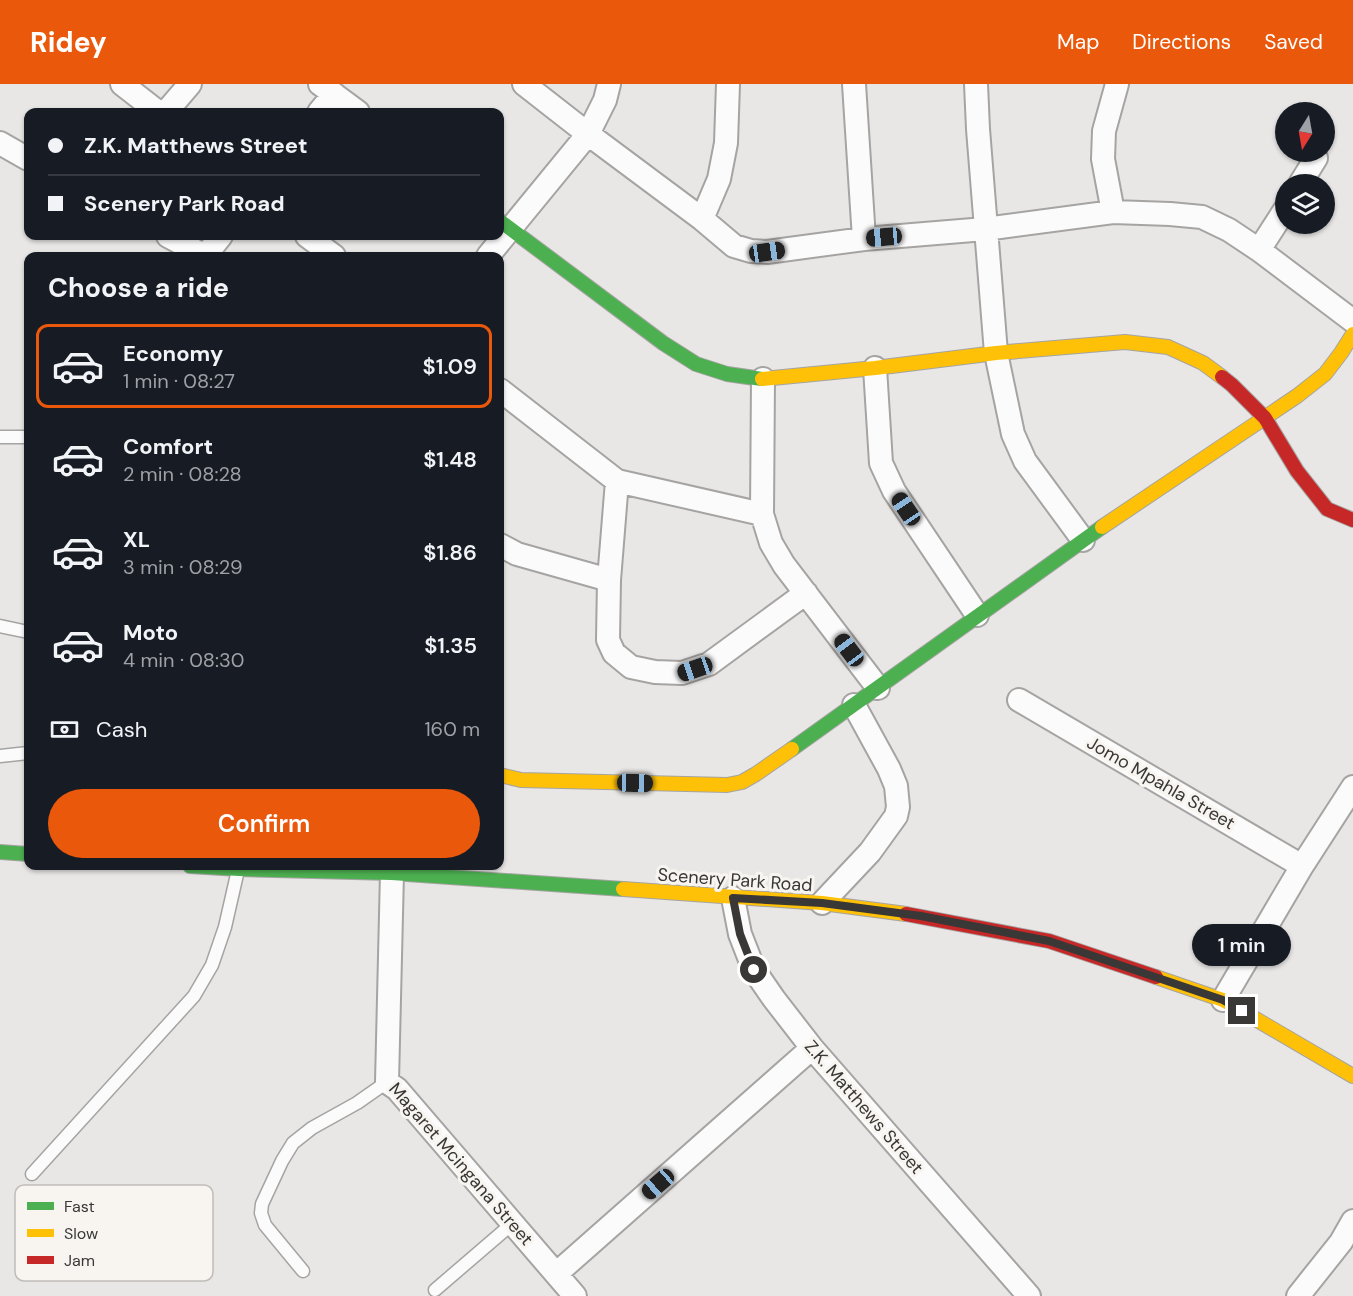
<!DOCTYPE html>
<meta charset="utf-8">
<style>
body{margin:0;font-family:"DM Sans",sans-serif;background:#20242c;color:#f1f3f6;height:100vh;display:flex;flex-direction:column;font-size:22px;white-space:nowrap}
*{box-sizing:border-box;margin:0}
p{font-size:20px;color:#9ea1a6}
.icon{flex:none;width:33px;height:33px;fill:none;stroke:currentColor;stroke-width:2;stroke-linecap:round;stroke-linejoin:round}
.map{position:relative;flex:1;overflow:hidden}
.details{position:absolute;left:24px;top:168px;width:480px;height:618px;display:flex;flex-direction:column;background:#171b24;border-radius:12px;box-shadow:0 2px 4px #0004}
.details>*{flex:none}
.hud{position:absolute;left:24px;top:24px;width:480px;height:132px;border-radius:12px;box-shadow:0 2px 4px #0004;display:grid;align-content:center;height:132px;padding:0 24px;background:#171b24}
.needle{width:39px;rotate:191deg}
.controls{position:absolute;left:1275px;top:18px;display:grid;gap:12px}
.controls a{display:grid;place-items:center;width:60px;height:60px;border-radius:50%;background:#171b24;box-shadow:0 2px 4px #0004;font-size:30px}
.end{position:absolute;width:27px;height:27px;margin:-14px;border:8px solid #393836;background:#fff;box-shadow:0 0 0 3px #fff}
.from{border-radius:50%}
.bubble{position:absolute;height:42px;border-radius:21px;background:#171b24;box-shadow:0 2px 4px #0004;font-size:20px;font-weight:600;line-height:42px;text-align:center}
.car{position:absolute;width:18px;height:36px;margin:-18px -9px;border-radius:8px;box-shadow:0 0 4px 2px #0007;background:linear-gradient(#222 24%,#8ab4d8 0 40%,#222 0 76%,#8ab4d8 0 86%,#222 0)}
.hud b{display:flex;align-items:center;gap:21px;height:57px;font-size:22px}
.hud b+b{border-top:2px solid #363941}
.hud i{width:15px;height:15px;background:#f1f3f6}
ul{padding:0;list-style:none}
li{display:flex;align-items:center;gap:18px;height:84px;margin:0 12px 9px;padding:0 12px;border:3px solid transparent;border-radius:12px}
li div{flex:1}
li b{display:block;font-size:22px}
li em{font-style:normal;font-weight:600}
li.selected{border-color:#ea580c}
li>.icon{width:54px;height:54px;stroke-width:1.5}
h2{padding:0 24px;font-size:27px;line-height:72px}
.pay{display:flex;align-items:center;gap:15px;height:66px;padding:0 24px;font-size:22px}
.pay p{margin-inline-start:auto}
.button{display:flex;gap:12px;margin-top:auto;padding:12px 24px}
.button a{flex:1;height:69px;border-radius:36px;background:#ea580c;color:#fff;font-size:24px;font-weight:600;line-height:69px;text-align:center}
header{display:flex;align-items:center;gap:36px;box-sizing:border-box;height:84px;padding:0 30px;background:#ea580c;color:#fff}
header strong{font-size:28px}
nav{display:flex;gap:33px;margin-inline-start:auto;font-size:21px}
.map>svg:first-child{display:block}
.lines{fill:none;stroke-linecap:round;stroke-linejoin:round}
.lane-casing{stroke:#a5a4a2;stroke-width:15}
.street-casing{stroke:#a5a4a2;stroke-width:26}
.fast-casing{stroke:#a5a4a2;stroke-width:16}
.slow-casing{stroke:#a5a4a2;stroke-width:16}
.jam-casing{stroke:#a5a4a2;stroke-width:16}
.lane{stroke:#fcfbfb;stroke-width:12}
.street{stroke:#fcfbfb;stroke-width:22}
.fast{stroke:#4caf50;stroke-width:14}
.slow{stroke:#ffc107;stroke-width:14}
.jam{stroke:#c62828;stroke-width:14}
.route{stroke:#393836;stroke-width:8}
.labels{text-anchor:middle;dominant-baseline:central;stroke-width:6;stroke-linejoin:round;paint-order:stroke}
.street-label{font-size:18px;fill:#393836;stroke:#f8f5f1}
.key{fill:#f8f5f1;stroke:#bfbcb9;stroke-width:1.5}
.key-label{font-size:16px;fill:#393836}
</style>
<header>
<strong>Ridey</strong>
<nav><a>Map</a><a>Directions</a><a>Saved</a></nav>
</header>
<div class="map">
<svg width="1353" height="1212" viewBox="0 0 1353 1212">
<rect width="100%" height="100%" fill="#e9e7e5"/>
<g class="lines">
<defs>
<path id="lane" d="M0,353H28
M0,542L28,548
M0,672L28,669
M32,1090L194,912L212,881L225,843L238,786
M303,1187L265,1141L261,1129L262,1120L282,1077L293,1059L312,1044L357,1019L387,998
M435,1206L513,1139"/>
<path id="street" d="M122,0L158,28
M320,0L358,28
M524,0L588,50L702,135L734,162L751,167L767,168L864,155L985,145L1113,128L1170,130L1202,133L1229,146L1259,166L1353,237
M854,0L864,155
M976,0L978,45L996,269L1013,350L1025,377L1083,456
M166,28L190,0
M319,28L334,10
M0,59L28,75
M1300,100L1316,74
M1113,128L1103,75L1104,47L1117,0
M702,135L719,95L726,59L728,0
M168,152L205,172
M307,152L334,172
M1259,166L1286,124
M205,172L221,152
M488,172L588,50L605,16L609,0
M875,284L881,379L894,407L977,531
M763,295L762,430L771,459L784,481L878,604
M500,306L617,397L762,430
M617,397L609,496L608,556L614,569L631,583L655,588L682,589L709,580L806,509
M500,461L517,470L609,496
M1019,616L1302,782
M392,789L387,998L397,1005L575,1212
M733,814L740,850L754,886L774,915L812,964L1029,1212
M822,819L870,768L896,732L898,723L896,702L889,685L854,621
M1223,916L1302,782L1353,703
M556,1190L812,964
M1298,1212L1341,1158L1353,1137"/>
<path id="fast" d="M500,137L663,259L696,280L727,290L762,295
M792,665L1102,443
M0,768L28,770
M190,782L239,785L392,789L623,805"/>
<path id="slow" d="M762,295L875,284L996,269L1125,258L1168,263L1203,279L1222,293
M1102,443L1297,312L1325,290L1341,269L1353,250
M500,691L521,696L727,701L742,698L756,690L792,665
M623,805L822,819L906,830
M1156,893L1223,916L1353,992"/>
<path id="jam" d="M1222,293L1232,301L1265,334L1297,387L1327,425L1353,436
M906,830L1049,857L1156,893"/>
</defs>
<use href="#lane" class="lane-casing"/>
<use href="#street" class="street-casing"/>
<use href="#fast" class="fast-casing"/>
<use href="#slow" class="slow-casing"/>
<use href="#jam" class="jam-casing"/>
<use href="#lane" class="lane"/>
<use href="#street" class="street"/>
<use href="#fast" class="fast"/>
<use href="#slow" class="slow"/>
<use href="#jam" class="jam"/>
</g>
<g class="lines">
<path class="route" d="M754,886L740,850L733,814L822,819L921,832L1049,857L1223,916L1242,927"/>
</g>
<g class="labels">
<g class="street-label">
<text transform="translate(1161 699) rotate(30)">Jomo Mpahla Street</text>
<text transform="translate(735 796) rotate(4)">Scenery Park Road</text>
<text transform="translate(864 1023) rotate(49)">Z.K. Matthews Street</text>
<text transform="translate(461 1080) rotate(49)">Magaret Mcingana Street</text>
</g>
</g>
<rect x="15" y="1101" width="198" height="96" rx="9" class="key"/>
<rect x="27" y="1118" width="27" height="8" fill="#4caf50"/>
<rect x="27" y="1145" width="27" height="8" fill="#ffc107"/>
<rect x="27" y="1172" width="27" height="8" fill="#c62828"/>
<g class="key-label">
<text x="64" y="1128">Fast</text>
<text x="64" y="1155">Slow</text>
<text x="64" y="1182">Jam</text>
</g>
</svg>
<div class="controls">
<a><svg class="needle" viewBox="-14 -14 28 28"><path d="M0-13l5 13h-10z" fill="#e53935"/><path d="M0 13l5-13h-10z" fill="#9ea1a6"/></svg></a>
<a><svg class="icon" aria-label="layers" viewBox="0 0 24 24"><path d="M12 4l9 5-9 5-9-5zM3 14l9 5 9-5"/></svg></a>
</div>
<i class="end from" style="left:754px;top:886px"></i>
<i class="end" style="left:1242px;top:927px"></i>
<div class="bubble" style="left:1192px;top:840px;width:99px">1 min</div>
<i class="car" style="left:884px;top:153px;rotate:265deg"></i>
<i class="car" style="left:767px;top:168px;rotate:82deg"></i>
<i class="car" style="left:906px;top:425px;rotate:326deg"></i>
<i class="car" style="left:849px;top:566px;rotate:323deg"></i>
<i class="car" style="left:695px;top:585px;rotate:251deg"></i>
<i class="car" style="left:635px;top:699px;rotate:91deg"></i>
<i class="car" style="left:658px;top:1100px;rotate:229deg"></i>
<div class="hud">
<b><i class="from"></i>Z.K. Matthews Street</b>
<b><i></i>Scenery Park Road</b>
</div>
<section class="details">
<h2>Choose a ride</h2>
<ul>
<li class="selected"><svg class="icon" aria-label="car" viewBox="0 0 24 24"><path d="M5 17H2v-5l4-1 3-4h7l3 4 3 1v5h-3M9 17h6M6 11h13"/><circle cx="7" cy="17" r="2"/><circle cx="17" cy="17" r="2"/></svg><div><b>Economy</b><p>1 min · 08:27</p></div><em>$1.09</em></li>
<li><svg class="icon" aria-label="car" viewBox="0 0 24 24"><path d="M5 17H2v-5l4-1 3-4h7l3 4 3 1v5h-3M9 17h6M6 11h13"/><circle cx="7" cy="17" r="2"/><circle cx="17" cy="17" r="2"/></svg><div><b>Comfort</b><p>2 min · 08:28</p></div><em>$1.48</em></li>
<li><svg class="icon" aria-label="car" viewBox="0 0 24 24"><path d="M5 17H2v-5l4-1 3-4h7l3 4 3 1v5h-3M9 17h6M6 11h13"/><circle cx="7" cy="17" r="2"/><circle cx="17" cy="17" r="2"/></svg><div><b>XL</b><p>3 min · 08:29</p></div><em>$1.86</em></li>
<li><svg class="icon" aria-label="car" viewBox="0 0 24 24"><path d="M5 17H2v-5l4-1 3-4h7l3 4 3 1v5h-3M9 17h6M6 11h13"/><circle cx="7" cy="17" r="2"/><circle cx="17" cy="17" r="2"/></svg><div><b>Moto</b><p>4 min · 08:30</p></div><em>$1.35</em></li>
</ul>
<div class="pay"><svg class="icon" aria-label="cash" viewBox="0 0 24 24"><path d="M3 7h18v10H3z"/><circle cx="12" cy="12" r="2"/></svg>Cash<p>160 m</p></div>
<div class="button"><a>Confirm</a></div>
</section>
</div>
